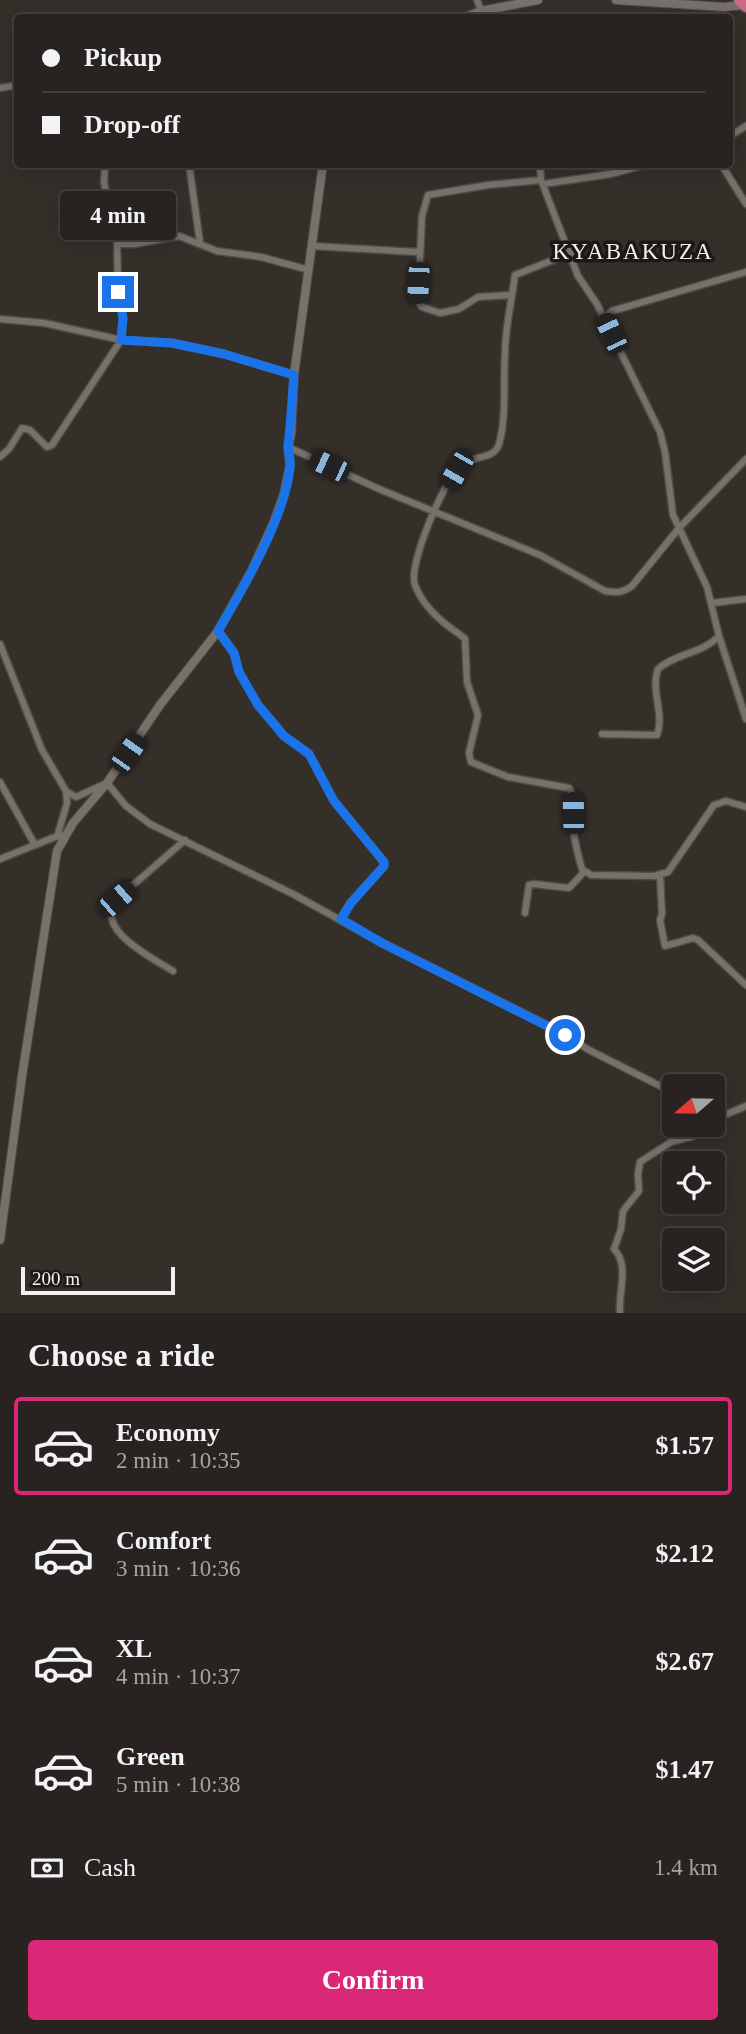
<!DOCTYPE html>
<meta charset="utf-8">
<style>
body{margin:0;font-family:"Times New Roman",serif;background:#302b29;color:#f1f3f6;height:100vh;display:flex;flex-direction:column;font-size:26px;white-space:nowrap}
*{box-sizing:border-box;margin:0}
p{font-size:23px;color:#a5a4a5}
.icon{flex:none;width:38px;height:38px;fill:none;stroke:currentColor;stroke-width:2;stroke-linecap:round;stroke-linejoin:round}
.map{position:relative;height:1313px;overflow:hidden}
.panel{display:flex;flex-direction:column;background:#282320;flex:1}
.panel>*{flex:none}
.banner{position:absolute;left:14px;top:14px;width:719px;height:154px;border-radius:7px;box-shadow:0 4px 18px #0003,0 0 0 2px #44403e;display:grid;align-content:center;height:154px;padding:0 28px;background:#282320}
.needle{width:46px;rotate:250deg}
.fabs{position:absolute;left:662px;top:1074px;display:grid;gap:14px}
.fabs a{display:grid;place-items:center;width:63px;height:63px;border-radius:7px;background:#282320;box-shadow:0 4px 18px #0003,0 0 0 2px #44403e;font-size:35px}
.scale{position:absolute;left:21px;bottom:18px;width:154px;box-sizing:border-box;padding-left:7px;border:4px solid #f4f0ed;border-top:0;font-size:19px;line-height:24px;white-space:nowrap;color:#f4f0ed;-webkit-text-stroke:5px #1b1816;paint-order:stroke}
.end{position:absolute;width:32px;height:32px;margin:-16px;border:9px solid #1a73e8;background:#fff;box-shadow:0 0 0 4px #fff}
.from{border-radius:50%}
.bubble{position:absolute;height:49px;border-radius:7px;background:#282320;box-shadow:0 4px 18px #0003,0 0 0 2px #44403e;font-size:23px;font-weight:700;line-height:49px;text-align:center}
.car{position:absolute;width:21px;height:42px;margin:-21px -10px;border-radius:9px;box-shadow:0 0 5px 2px #0007;background:linear-gradient(#222 24%,#8ab4d8 0 40%,#222 0 76%,#8ab4d8 0 86%,#222 0)}
.banner b{display:flex;align-items:center;gap:24px;height:66px;font-size:26px}
.banner b+b{border-top:2px solid #44403e}
.banner i{width:18px;height:18px;background:#f1f3f6}
ul{padding:0;list-style:none}
li{display:flex;align-items:center;gap:21px;height:98px;margin:0 14px 10px;padding:0 14px;border:4px solid transparent;border-radius:7px}
li div{flex:1}
li b{display:block;font-size:26px}
li em{font-style:normal;font-weight:700}
li.current{border-color:#db2777}
li>.icon{width:63px;height:63px;stroke-width:1.5}
h2{padding:0 28px;font-size:32px;line-height:84px}
.pay{display:flex;align-items:center;gap:18px;height:77px;padding:0 28px;font-size:26px}
.pay p{margin-inline-start:auto}
.primary-button{display:flex;gap:14px;margin-top:auto;padding:14px 28px}
.primary-button a{flex:1;height:80px;border-radius:7px;background:#db2777;color:#fff;font-size:28px;font-weight:700;line-height:80px;text-align:center}
.map>svg:first-child{display:block}
.lines{fill:none;stroke-linecap:round;stroke-linejoin:round}
.minor-casing{stroke:#514b47;stroke-width:9}
.tertiary-casing{stroke:#514b47;stroke-width:10}
.trunk-casing{stroke:#514b47;stroke-width:13}
.minor{stroke:#78716b;stroke-width:6}
.tertiary{stroke:#78716b;stroke-width:8}
.trunk{stroke:#c66a86;stroke-width:10}
.route{stroke:#1a73e8;stroke-width:9}
.labels{text-anchor:middle;dominant-baseline:central;stroke-width:7;stroke-linejoin:round;paint-order:stroke}
.quarter-label{font-size:23px;letter-spacing:2px;fill:#f4f0ed;stroke:#1b1816}
</style>
<div class="map">
<svg width="746" height="1313" viewBox="0 0 746 1313">
<rect width="100%" height="100%" fill="#352f2a"/>
<g class="lines">
<defs>
<path id="minor" d="M477,0L484,18
M0,88L18,85
M730,136L746,126
M189,164L200,243
M540,164L541,180L578,276L597,304L660,432L665,452L673,515L707,587L719,636L746,719
M721,164L746,204
M541,180L488,185L428,195L422,216L418,301L422,307L440,313L459,309L478,297L512,295L515,275L571,253
M543,184L611,174L648,164
M117,244H135L179,236L217,251L261,257L309,270
M312,246L417,252L420,249
M512,295C509,314 505,334 505,353C503,383 507,415 499,444C495,459 474,456 463,463C446,475 407,566 415,585C421,601 435,616 448,626C454,631 460,634 465,639L467,682L478,715L469,753L471,762L508,777L569,788C577,800 572,815 573,829C575,842 578,856 582,869L591,875L654,876L668,872L714,805L726,801L746,807
M604,317L612,311L746,272
M0,319L44,323L121,340L172,343L224,354L294,375
M288,447L379,489L540,555L605,591C617,593 622,593 632,586L679,528L746,459
M0,457L9,449L22,428L30,430L47,447L52,445L121,340L123,318L118,292L117,238L104,183L105,164
M712,603L746,599
M218,631L234,653L239,672L258,705L284,736L309,754L334,801L384,862V866L350,903L341,919
M0,644L42,750L66,791L67,803L57,837
M602,734L657,735C665,714 650,690 658,669C676,653 702,654 719,636
M0,782L35,845
M66,791L76,797L107,783L126,806L150,824L293,894L382,943L557,1030L589,1050L674,1093
M0,859L60,835
M660,875L662,914L660,920L665,946L693,938L698,940L746,985
M525,913L529,885L534,884L569,888L584,872
M173,971C153,958 92,929 117,899L185,840
M712,1114H727L746,1106
M620,1313C618,1292 630,1265 614,1249L621,1229L623,1211L639,1191L638,1174L640,1162L671,1142L694,1136L708,1125"/>
<path id="tertiary" d="M616,0L724,7L744,5
M463,18L481,11L538,0
M0,1240L22,1076L57,851L73,823L107,783L160,705L218,631L251,572L274,522L284,494L290,465L288,447L291,434L294,375L323,164"/>
<path id="trunk" d="M739,0L746,7"/>
</defs>
<use href="#minor" class="minor-casing"/>
<use href="#tertiary" class="tertiary-casing"/>
<use href="#trunk" class="trunk-casing"/>
<use href="#minor" class="minor"/>
<use href="#tertiary" class="tertiary"/>
<use href="#trunk" class="trunk"/>
</g>
<g class="lines">
<path class="route" d="M118,292L123,318L121,340L172,343L224,354L294,375C292,398 291,422 288,445C288,452 291,460 290,467C286,515 243,589 218,631L234,653L239,672L258,705L284,736L309,754L334,801L384,862V866L351,903L341,919L382,943L565,1035"/>
</g>
<g class="labels">
<g class="quarter-label">
<text x="633" y="251">KYABAKUZA</text>
</g>
</g>
</svg>
<div class="fabs">
<a><svg class="needle" viewBox="-14 -14 28 28"><path d="M0-13l5 13h-10z" fill="#e53935"/><path d="M0 13l5-13h-10z" fill="#a5a4a5"/></svg></a>
<a><svg class="icon" aria-label="locate" viewBox="0 0 24 24"><circle cx="12" cy="12" r="6"/><path d="M12 2v4M12 18v4M2 12h4M18 12h4"/></svg></a>
<a><svg class="icon" aria-label="layers" viewBox="0 0 24 24"><path d="M12 4l9 5-9 5-9-5zM3 14l9 5 9-5"/></svg></a>
</div>
<div class="scale">200 m</div>
<i class="end from" style="left:565px;top:1035px"></i>
<i class="end" style="left:118px;top:292px"></i>
<div class="bubble" style="left:60px;top:191px;width:116px">4 min</div>
<i class="car" style="left:418px;top:283px;rotate:183deg"></i>
<i class="car" style="left:611px;top:333px;rotate:335deg"></i>
<i class="car" style="left:329px;top:466px;rotate:295deg"></i>
<i class="car" style="left:457px;top:470px;rotate:210deg"></i>
<i class="car" style="left:128px;top:753px;rotate:35deg"></i>
<i class="car" style="left:573px;top:813px;rotate:359deg"></i>
<i class="car" style="left:117px;top:899px;rotate:49deg"></i>
<div class="banner">
<b><i class="from"></i>Pickup</b>
<b><i></i>Drop-off</b>
</div>
</div>
<section class="panel">
<h2>Choose a ride</h2>
<ul>
<li class="current"><svg class="icon" aria-label="car" viewBox="0 0 24 24"><path d="M5 17H2v-5l4-1 3-4h7l3 4 3 1v5h-3M9 17h6M6 11h13"/><circle cx="7" cy="17" r="2"/><circle cx="17" cy="17" r="2"/></svg><div><b>Economy</b><p>2 min · 10:35</p></div><em>$1.57</em></li>
<li><svg class="icon" aria-label="car" viewBox="0 0 24 24"><path d="M5 17H2v-5l4-1 3-4h7l3 4 3 1v5h-3M9 17h6M6 11h13"/><circle cx="7" cy="17" r="2"/><circle cx="17" cy="17" r="2"/></svg><div><b>Comfort</b><p>3 min · 10:36</p></div><em>$2.12</em></li>
<li><svg class="icon" aria-label="car" viewBox="0 0 24 24"><path d="M5 17H2v-5l4-1 3-4h7l3 4 3 1v5h-3M9 17h6M6 11h13"/><circle cx="7" cy="17" r="2"/><circle cx="17" cy="17" r="2"/></svg><div><b>XL</b><p>4 min · 10:37</p></div><em>$2.67</em></li>
<li><svg class="icon" aria-label="car" viewBox="0 0 24 24"><path d="M5 17H2v-5l4-1 3-4h7l3 4 3 1v5h-3M9 17h6M6 11h13"/><circle cx="7" cy="17" r="2"/><circle cx="17" cy="17" r="2"/></svg><div><b>Green</b><p>5 min · 10:38</p></div><em>$1.47</em></li>
</ul>
<div class="pay"><svg class="icon" aria-label="cash" viewBox="0 0 24 24"><path d="M3 7h18v10H3z"/><circle cx="12" cy="12" r="2"/></svg>Cash<p>1.4 km</p></div>
<div class="primary-button"><a>Confirm</a></div>
</section>
